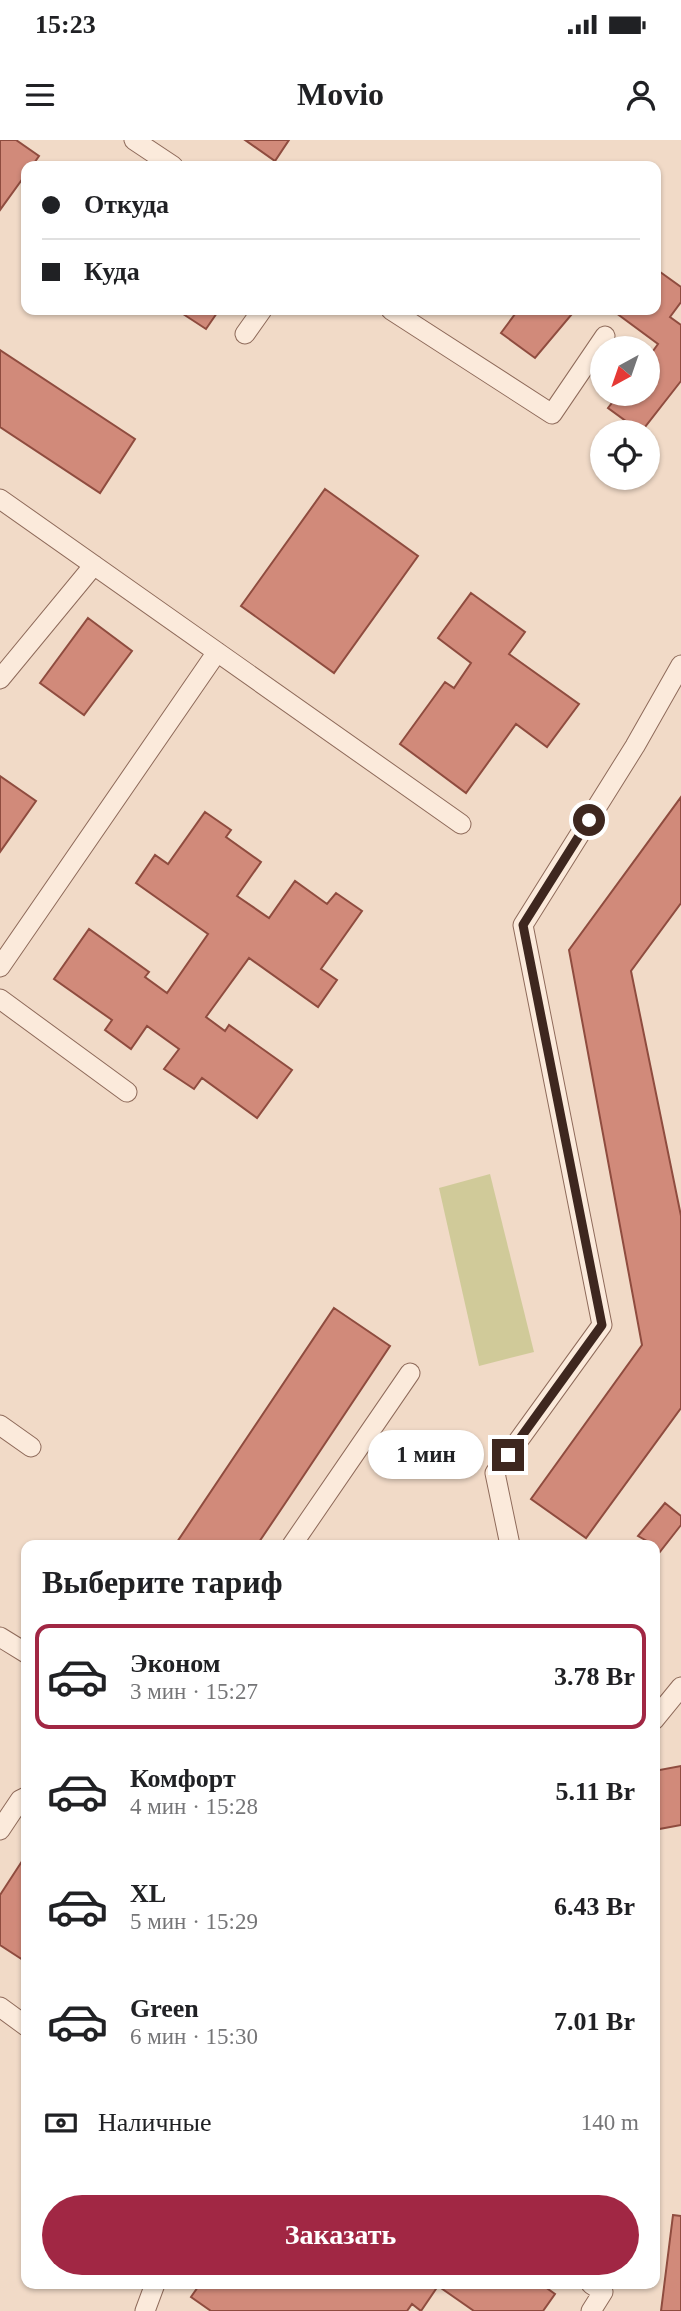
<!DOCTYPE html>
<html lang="ru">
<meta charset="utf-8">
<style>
body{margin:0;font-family:Georgia,serif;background:#f2f2f2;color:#202124;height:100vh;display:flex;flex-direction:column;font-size:26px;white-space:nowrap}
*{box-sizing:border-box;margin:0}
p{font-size:23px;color:#757577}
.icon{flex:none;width:38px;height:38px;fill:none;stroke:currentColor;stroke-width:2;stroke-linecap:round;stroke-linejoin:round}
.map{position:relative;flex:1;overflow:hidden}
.drawer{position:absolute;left:21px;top:1400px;width:639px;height:749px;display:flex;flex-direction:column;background:#fff;border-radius:14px;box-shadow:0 2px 5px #0004}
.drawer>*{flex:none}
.banner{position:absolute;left:21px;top:21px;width:640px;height:154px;border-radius:14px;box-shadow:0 2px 5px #0004;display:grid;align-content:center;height:154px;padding:0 21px;background:#fff}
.needle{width:46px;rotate:220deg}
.buttons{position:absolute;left:590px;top:196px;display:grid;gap:14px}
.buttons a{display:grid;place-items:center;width:70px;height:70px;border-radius:50%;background:#fff;box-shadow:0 2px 5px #0004;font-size:35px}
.end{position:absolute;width:32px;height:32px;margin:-16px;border:9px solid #3e271f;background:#fff;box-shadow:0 0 0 4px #fff}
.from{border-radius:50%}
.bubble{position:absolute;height:49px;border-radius:24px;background:#fff;box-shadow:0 2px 5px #0004;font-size:23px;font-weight:700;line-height:49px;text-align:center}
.banner b{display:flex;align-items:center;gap:24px;height:66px;font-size:26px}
.banner b+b{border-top:2px solid #e0e0e0}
.banner i{width:18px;height:18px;background:#202124}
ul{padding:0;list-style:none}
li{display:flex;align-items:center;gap:21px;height:105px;margin:0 14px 10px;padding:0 7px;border:4px solid transparent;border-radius:14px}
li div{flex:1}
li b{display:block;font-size:26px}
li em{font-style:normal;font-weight:700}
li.on{border-color:#a12744}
li>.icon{width:63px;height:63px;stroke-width:1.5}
h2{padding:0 21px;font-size:32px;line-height:84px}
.pay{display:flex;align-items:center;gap:18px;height:77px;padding:0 21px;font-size:26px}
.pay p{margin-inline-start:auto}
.button{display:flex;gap:14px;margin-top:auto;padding:14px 21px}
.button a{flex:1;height:80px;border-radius:42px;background:#a12744;color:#fff;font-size:28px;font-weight:700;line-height:80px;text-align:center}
.status{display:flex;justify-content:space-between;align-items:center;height:49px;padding:0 35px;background:#fff;direction:ltr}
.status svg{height:19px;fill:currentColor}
header{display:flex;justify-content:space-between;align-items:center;height:91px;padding:0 21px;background:#fff;font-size:32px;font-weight:700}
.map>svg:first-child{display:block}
.green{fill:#d0ca99}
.building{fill:#d18a7a;stroke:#8f4c3f;stroke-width:2}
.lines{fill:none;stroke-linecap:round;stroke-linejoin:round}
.lane-casing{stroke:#8e6a5a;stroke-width:21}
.lane{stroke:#fbeadb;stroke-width:19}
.route{stroke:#3e271f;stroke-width:9}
</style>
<div class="status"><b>15:23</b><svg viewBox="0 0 49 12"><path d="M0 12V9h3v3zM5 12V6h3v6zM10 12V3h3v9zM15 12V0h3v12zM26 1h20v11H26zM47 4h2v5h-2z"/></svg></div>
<header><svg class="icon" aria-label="menu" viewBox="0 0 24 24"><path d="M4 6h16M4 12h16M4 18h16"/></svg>Movio<svg class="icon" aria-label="person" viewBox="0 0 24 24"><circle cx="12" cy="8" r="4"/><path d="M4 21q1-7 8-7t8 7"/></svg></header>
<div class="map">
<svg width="681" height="2171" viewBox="0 0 681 2171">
<rect width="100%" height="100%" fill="#f1dac7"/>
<path class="green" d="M490,1034L534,1212L479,1226L439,1048Z"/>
<path class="building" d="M0,0H16L39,16L32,26H26V34L0,70Z
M245,0H289L275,21Z
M656,129L681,147V162L670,177L681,185V241L641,292L608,268L619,254H648V218L658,204L612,170H656Z
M177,170H219L206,189Z
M518,170H566L572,174L535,218L501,193Z
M0,210L135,299L100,353L0,287Z
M325,349L418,416L334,533L241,466Z
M471,453L525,492L509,514L579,564L547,607L516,584L466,653L400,604L445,542L454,548L471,523L438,498Z
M88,478L132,511L84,575L40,543Z
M0,636L36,661L0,712Z
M681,657V763L631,831L681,1076V1268L586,1398L531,1359L642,1205L569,810Z
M205,672L231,690L226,697L261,722L237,756L269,778L295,741L327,764L336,753L362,771L321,829L337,840L318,867L249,818L206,877L225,891L229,885L292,930L257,978L202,938L194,949L164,929L179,909L147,886L131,909L105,890L112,880L54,839L89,789L149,832L145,837L167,853L208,794L136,743L155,715L168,724Z
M334,1168L390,1206L286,1362L257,1405H175Z
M665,1363L681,1376V1385L659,1413L654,1405L638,1396Z
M681,1626V1685L654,1690V1631Z
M26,1715V1822L0,1805V1755Z
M673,2075L681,2076V2171H661Z
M200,2144H541L555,2154L543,2171H474L438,2146L421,2171L412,2164L407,2171H211L191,2157Z"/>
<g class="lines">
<defs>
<path id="lane" d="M134,0L173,26
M391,170L552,274L605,196
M245,194L262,170
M0,359L461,684
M0,539L94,425
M0,827L217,512
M0,859L127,952
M0,1285L31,1307
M292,1405L410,1233
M510,1405L495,1333L602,1185L523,785L635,606L681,525
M0,1497L26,1513
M654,1580L681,1547
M0,1690L20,1660L26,1657
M0,1867L26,1886
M145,2171L155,2144
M591,2171L603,2152L591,2144"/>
</defs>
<use href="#lane" class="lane-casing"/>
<use href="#lane" class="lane"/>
</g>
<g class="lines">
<path class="route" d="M508,1315L602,1185L523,785L589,680"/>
</g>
</svg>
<div class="buttons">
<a><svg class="needle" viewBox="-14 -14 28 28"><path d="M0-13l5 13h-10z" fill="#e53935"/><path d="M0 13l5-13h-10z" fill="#757577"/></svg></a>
<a><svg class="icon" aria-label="locate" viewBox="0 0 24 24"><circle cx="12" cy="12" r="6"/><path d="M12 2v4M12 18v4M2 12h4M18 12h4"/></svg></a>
</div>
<i class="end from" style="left:589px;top:680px"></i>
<i class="end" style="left:508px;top:1315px"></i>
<div class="bubble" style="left:368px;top:1290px;width:116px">1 мин</div>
<div class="banner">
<b><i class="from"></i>Откуда</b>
<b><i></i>Куда</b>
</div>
<section class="drawer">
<h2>Выберите тариф</h2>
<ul>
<li class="on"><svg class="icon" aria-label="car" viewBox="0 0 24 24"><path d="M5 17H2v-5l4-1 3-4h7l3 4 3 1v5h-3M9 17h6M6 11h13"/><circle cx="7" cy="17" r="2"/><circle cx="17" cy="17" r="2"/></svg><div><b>Эконом</b><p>3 мин · 15:27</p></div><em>3.78 Br</em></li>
<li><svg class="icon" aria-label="car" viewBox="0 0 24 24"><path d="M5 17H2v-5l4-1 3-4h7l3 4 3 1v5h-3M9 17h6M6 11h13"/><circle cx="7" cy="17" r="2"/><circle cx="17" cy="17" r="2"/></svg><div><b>Комфорт</b><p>4 мин · 15:28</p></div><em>5.11 Br</em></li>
<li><svg class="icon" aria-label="car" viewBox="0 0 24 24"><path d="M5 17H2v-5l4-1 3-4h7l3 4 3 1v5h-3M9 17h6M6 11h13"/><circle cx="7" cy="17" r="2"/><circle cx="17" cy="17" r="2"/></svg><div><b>XL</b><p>5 мин · 15:29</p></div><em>6.43 Br</em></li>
<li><svg class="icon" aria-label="car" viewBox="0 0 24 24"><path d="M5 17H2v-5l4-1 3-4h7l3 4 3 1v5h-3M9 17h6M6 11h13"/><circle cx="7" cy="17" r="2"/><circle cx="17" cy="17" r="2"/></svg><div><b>Green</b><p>6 мин · 15:30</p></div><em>7.01 Br</em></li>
</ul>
<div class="pay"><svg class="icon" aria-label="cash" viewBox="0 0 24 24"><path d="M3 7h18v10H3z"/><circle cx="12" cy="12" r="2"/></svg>Наличные<p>140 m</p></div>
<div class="button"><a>Заказать</a></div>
</section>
</div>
